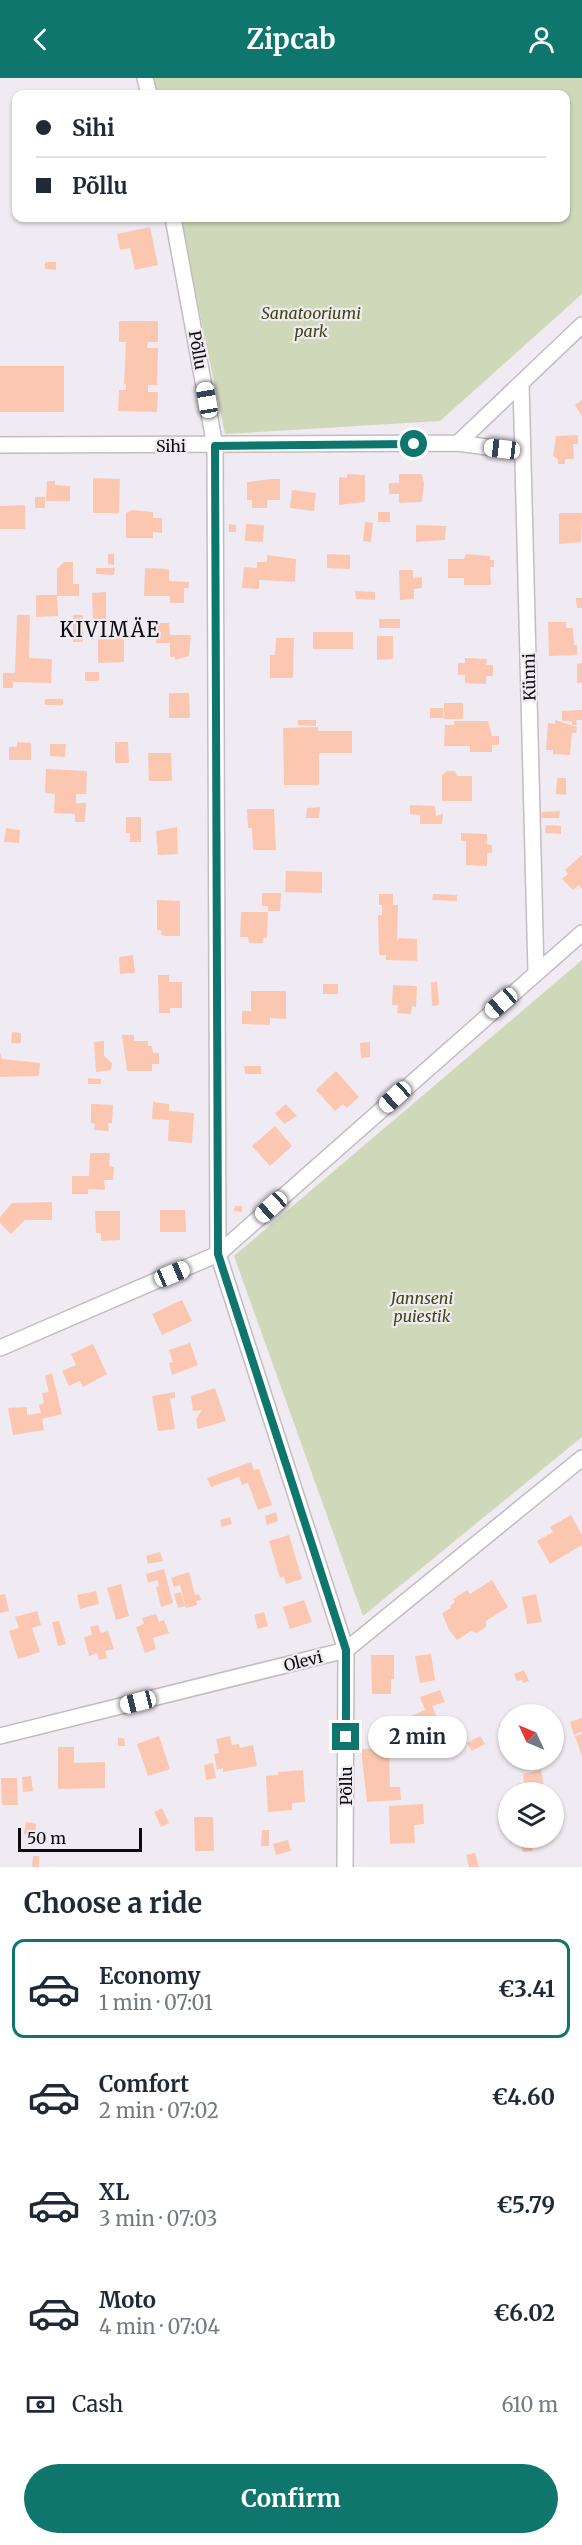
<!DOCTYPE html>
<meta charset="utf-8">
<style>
body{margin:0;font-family:Merriweather,serif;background:#f6f6f7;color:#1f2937;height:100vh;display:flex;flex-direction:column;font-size:22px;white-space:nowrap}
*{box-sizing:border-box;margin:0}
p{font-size:20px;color:#747a83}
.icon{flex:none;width:33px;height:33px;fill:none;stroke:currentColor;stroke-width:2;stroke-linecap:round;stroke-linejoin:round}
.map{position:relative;height:1789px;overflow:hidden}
.panel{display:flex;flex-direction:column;background:#fff;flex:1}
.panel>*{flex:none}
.banner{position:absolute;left:12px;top:12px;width:558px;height:132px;border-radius:12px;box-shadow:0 2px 4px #0004;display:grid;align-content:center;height:132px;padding:0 24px;background:#fff}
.needle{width:39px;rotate:314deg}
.buttons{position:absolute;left:498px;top:1626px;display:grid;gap:12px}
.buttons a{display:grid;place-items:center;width:66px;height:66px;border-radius:50%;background:#fff;box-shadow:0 2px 4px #0004;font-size:30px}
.scale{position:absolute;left:18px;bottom:15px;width:124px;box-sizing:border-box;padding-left:6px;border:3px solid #0c0b0d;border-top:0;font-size:16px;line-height:21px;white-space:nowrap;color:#0c0b0d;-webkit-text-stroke:4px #f0ebf2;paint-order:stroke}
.end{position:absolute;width:27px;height:27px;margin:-14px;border:8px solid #0f766e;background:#fff;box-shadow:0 0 0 3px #fff}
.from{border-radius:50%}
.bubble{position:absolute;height:42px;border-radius:21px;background:#fff;box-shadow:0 2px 4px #0004;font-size:20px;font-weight:700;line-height:42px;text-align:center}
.car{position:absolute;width:18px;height:36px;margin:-18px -9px;border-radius:8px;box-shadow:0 0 4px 2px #0007;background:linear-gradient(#fff 24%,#345 0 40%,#fff 0 76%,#345 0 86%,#fff 0)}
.banner b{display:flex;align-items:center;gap:21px;height:57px;font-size:22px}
.banner b+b{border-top:2px solid #e0e1e3}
.banner i{width:15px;height:15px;background:#1f2937}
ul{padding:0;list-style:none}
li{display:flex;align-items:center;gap:18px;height:99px;margin:0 12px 9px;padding:0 12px;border:3px solid transparent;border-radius:12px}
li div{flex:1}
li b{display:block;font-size:22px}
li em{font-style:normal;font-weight:700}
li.selected{border-color:#0f766e}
li>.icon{width:54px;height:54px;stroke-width:1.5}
h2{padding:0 24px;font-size:27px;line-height:72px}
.pay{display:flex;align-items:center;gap:15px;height:66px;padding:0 24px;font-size:22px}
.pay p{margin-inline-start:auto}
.primary-button{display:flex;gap:12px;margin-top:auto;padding:12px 24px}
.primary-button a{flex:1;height:69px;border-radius:36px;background:#0f766e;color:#fff;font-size:24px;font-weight:700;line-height:69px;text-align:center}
header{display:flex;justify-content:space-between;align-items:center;height:78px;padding:0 24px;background:#0f766e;color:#fff;font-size:27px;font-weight:700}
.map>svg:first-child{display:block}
.green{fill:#cfd8b8}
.building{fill:#fbc7b0}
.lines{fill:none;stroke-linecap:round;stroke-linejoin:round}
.minor-casing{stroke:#c2bdc3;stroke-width:18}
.minor{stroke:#fff;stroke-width:15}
.route{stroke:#0f766e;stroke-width:8}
.labels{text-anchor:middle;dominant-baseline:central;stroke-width:4.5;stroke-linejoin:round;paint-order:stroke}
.park-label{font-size:16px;font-style:italic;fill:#3c460e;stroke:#f0ebf2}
.street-label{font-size:16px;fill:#0c0b0d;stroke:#f0ebf2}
.quarter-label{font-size:20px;letter-spacing:1.5px;fill:#0c0b0d;stroke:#f0ebf2}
</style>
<header><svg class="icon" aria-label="back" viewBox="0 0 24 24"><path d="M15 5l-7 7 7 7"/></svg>Zipcab<svg class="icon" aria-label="person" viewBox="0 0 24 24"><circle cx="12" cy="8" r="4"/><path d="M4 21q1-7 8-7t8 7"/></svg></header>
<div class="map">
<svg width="582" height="1789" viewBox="0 0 582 1789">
<rect width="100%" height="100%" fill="#f0ebf2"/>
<path class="green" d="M152,0H582V216L440,343L225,356L180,140H566V16H155Z
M582,882V1359L363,1538L234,1178Z"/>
<path class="building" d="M110,140H122V142L112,144Z
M150,149L158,187L135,192L130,170L120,172L117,156Z
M45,184H56V192L45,191Z
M119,243H158V264H148L147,270H158L157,307H148V314H158L157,334L118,333L119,312H126V306H124L126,264H119Z
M0,288H64V334H0Z
M582,322V338L575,327Z
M578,357V366H573L574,381H565V386H558V381L553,378L556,358Z
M347,396L365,397V424L339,427V399L347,400Z
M399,396H422L424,406L422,424L399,425V416H389V405H399Z
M93,400L120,401L119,435H93Z
M271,401H280V422H267V430H252V422H247V404Z
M47,403H55V407L70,408V423H46Z
M292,412L316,415L314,433L290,430Z
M35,419H45V430H35Z
M25,427V451H0V428Z
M132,432L153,434V440H162V455L153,454V460H126V435Z
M378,434H390V444H378Z
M559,435H582L581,464L559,466Z
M365,444L373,445L371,464L363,463Z
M229,446L236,447V454H229Z
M246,446L264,447L263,464L245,463Z
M416,447L446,448L445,462L416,464Z
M108,476H114V487L108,486Z
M327,476L350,477V491L327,490Z
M466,476L490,478V482H494V489H490L491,507H464V500H448V481H464Z
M267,477L296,481L295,504L259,502V511L242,510L244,489L257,490V484H267Z
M64,484H73V506H79V518H57L58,538L36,539V517H57V491Z
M96,490H115L114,497L96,496Z
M145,490L169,491V503L189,504V510H184V525H170V518H144Z
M399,492H413V500L422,499V510L414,511V521L400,522Z
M355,513L375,514V522L356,521Z
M106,514V543H93L92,515Z
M576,520H582V530H577Z
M17,537H30L29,580L52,581L51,605L13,604V610H3V595H15Z
M73,537H83V564H73Z
M379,541H400V550H379Z
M548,544H566V550H573L574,567H577V577L549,578Z
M156,545H169L170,557H191L189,578L175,582V579H170V565H156Z
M313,554H353V571H313Z
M98,557H124V584L98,585Z
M377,558H393V581L377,582Z
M276,560H294L293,600H270V577H275Z
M465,580L487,581L486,587H493V598H486V606L465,605V597H458V585H465Z
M582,585V605H577V586Z
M85,594H99V603H85Z
M169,615H189L190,640H169Z
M45,621H63V627H45Z
M444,625H463V641H444Z
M430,630H443V640H430Z
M582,632V642H576L577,647H572V643H562V633Z
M298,642H316V648L298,647Z
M555,642L577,649L576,655H572L570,677L553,676V672H546L548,645L555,646Z
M454,643H488L492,658H499V667H492V674H470V668H444L445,647H454Z
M318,649V653H352V675H319V707H284L283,650Z
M17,664L31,665V682H9V669H17Z
M115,664H128L129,685H115Z
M50,666H66L65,679L50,678Z
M148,675H171L172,703H149Z
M46,691L87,693L86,716H76V725H86L85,744H75V736L54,735L55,716L45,715Z
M447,693H455L457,698H472V723H442V697Z
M557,700H566V717L556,716Z
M410,727L435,728L436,738L443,736L442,746H420V737L410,736Z
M320,729L319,740H306L307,730Z
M247,731H274L276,772H253L252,750H248Z
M560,733L559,740H541L542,734Z
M126,739H141V764H130V755H126Z
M546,747L561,748V756L545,755Z
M177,749L178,776L158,777L156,753Z
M6,750L20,752L19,765L4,764Z
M461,755L487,756V766L492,767V775H487V788L466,787V763H461Z
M582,777V811L579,807L573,812L562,801L568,796L565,792Z
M286,793L322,794V815L285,814Z
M262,815H281L280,833H268V828H262Z
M379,816H393V827H398L397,864L399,860L417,861V883L386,882V877H379L378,837H382V827H379Z
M433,816L457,817V823L432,822Z
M157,822L180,823V858H166L161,857L162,853L157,852Z
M241,834H268L267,860H263V865H249L248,859H240Z
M133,877L135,895L120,896L119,879Z
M158,897H169V904H182V930H170V935H159Z
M437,903L439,927L432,928L431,905Z
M323,906H338V916H323Z
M393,907L417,908L416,929L412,928L411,936L397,935L398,927H392Z
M251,913H286V941L270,940V947L242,946V933H251Z
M12,954L21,955V965H11Z
M122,957H134V963H148V968H152L153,975H159V986H152V993H127Z
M104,963V978L112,985L111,992L96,994L94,964Z
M370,964V979L361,980L360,965Z
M0,975L2,981L40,985L39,998L0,999Z
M244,988H261V996H245Z
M336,993L359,1019L347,1030L343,1026L335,1033L316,1012Z
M88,1000L101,1001V1006H88Z
M153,1024L169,1026V1033L194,1035L192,1065L168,1063L169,1042L152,1041Z
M91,1026L113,1027L112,1045H108L109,1053L94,1052L95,1046L91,1045Z
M286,1026L297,1038L284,1046L275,1035Z
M275,1048L292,1068L270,1088L252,1068Z
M90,1075H110L109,1088L114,1089L113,1102H104L105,1112L88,1111V1116H72V1098H89Z
M52,1124V1142H25L11,1156L0,1145V1139L12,1125Z
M235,1128H242V1134L234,1133Z
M160,1132H185L186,1154H160Z
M95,1133H120V1162L101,1163V1155H96Z
M182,1222L192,1243L162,1257L152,1236Z
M190,1265L198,1287L172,1297L169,1285L173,1284L169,1272Z
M93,1266L107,1296L83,1309L80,1303L69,1308L62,1293L76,1287L71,1276Z
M52,1295L62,1336L42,1341L44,1352L13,1357L8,1330L27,1329V1337L41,1335L39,1327L44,1325L42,1315L49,1314L45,1298Z
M215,1310L226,1343L198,1351L196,1341L202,1332L193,1333L191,1318Z
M175,1314V1320H170L175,1351L158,1353L152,1318Z
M251,1384L254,1392L259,1391L272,1427L258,1432L248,1405L242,1407L239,1399L211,1409L207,1400Z
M276,1434L278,1443L267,1447L265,1438Z
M571,1437L582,1457V1467L550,1486L537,1463L553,1454L550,1449Z
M230,1439L232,1446L222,1449L220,1442Z
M289,1457L302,1501L286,1506L284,1499L280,1500L269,1463Z
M160,1474L163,1483L148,1486L146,1478Z
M164,1491L173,1525L161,1529L156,1509L159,1508L157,1502L148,1505L146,1496Z
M189,1494L195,1517L199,1516L201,1522L196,1523L197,1527L186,1530L180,1507L174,1509L171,1500Z
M492,1502L508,1529L486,1543V1549L477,1555L471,1553L457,1562L449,1552L442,1535L451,1530L450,1528L455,1524L453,1521L467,1512L470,1516Z
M121,1506L129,1538L116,1542L107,1510Z
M96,1513L99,1526L80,1531L77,1517Z
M181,1514L185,1528L178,1530L174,1516Z
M5,1516L9,1533L0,1535V1517Z
M536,1516L542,1544L527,1546L522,1519Z
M304,1522L312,1544L290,1551L283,1529Z
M37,1533L41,1547L32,1550L40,1574L18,1581L9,1553L19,1550L15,1539Z
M264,1534L268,1548L258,1551L254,1537Z
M156,1536L159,1544L164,1542L169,1555L153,1560L156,1571L145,1575L136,1549L144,1546L142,1540Z
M59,1543L66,1566L58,1568L52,1544Z
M98,1547L101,1555L108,1553L114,1571L105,1573L107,1580L99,1582L97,1575L89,1578L84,1559L92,1557L90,1549Z
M431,1576L435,1602L420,1605L415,1578Z
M371,1577H394V1601H391V1616H372Z
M524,1592L529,1603L523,1605L522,1602L517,1603L514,1596Z
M440,1612L445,1624L432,1628L440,1646L434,1649L435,1652L422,1657L421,1654L414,1657L406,1640L425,1632L420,1619Z
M582,1640V1654L574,1657L570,1644Z
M508,1646V1674L505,1675L499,1647Z
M582,1656V1678L575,1658Z
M159,1658L170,1691L148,1698L137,1666Z
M230,1658L232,1667L239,1666L240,1670L253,1667L257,1688L223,1694V1690L217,1692L214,1676L219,1675L216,1661Z
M480,1658L485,1666L472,1673L467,1665Z
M118,1660H124L125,1668H118Z
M58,1669H74V1685L105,1684V1710L58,1711Z
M389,1670L390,1709H400L401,1722L367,1724L361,1671Z
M213,1685L216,1700L206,1702L204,1687Z
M303,1692L305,1724L292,1725V1732L268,1734L266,1698L278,1697V1694Z
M541,1692L545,1714H519L517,1706L524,1705L523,1696Z
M31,1698L33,1713L23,1714L22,1699Z
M1,1700H17L18,1727H2Z
M423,1726L424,1746L414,1747L415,1765L390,1766L389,1728Z
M162,1730L169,1745L161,1749L154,1734Z
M194,1739H213L214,1773H195Z
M26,1744L36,1746L35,1759L24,1756Z
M262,1752H269V1768H261Z
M530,1761L533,1773L523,1774L520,1762Z
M288,1762L291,1773L276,1777L273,1766Z
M475,1775L479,1789H469L466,1777Z
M33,1778H39V1789H32Z"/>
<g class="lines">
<defs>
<path id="minor" d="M145,0L149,16
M173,140L215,368L218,1176L346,1572L345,1789
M521,305L536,894
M458,365L523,374
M0,367L458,365L582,247
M0,1270L218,1176L582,855
M0,1658L346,1572L582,1380"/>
</defs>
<use href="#minor" class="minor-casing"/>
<use href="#minor" class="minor"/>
</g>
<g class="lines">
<path class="route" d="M346,1659V1572L218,1176L215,368L414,366"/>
</g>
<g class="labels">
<g class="park-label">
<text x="311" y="235">Sanatooriumi<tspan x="311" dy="18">park</tspan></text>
<text x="422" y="1220">Jannseni<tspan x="422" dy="18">puiestik</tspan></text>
</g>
<g class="street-label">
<text transform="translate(198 272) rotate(80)">Põllu</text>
<text x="171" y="368">Sihi</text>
<text transform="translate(529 599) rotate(-91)">Künni</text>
<text transform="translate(303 1583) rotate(-14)">Olevi</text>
<text transform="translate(346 1708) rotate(-90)">Põllu</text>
</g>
<g class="quarter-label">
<text x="110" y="551">KIVIMÄE</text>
</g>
</g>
</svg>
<div class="buttons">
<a><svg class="needle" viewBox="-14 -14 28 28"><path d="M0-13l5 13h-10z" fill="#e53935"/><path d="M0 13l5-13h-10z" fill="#747a83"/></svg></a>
<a><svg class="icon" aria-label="layers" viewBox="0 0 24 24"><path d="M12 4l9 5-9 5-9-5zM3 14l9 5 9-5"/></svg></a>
</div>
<div class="scale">50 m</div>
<i class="end from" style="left:414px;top:366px"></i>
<i class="end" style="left:346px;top:1659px"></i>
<div class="bubble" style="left:368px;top:1638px;width:99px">2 min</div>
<i class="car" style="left:207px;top:322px;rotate:350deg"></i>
<i class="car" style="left:502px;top:371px;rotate:277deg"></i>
<i class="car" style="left:501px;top:925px;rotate:229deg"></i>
<i class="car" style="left:395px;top:1019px;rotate:228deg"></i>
<i class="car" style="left:271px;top:1129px;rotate:228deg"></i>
<i class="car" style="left:172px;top:1196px;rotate:67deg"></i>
<i class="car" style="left:138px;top:1624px;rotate:256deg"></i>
<div class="banner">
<b><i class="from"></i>Sihi</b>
<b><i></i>Põllu</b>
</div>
</div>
<section class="panel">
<h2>Choose a ride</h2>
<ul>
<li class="selected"><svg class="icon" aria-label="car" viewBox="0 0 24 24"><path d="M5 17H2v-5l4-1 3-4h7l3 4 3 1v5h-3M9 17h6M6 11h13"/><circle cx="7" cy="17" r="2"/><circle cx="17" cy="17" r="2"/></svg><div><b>Economy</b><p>1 min · 07:01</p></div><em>€3.41</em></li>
<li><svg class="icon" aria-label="car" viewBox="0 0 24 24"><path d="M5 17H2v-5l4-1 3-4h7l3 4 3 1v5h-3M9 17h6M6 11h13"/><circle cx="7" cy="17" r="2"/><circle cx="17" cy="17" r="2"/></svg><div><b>Comfort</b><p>2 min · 07:02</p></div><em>€4.60</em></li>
<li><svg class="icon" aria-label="car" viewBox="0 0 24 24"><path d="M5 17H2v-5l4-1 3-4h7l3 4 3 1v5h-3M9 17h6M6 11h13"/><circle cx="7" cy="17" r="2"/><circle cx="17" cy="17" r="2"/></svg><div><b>XL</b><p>3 min · 07:03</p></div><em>€5.79</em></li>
<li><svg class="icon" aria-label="car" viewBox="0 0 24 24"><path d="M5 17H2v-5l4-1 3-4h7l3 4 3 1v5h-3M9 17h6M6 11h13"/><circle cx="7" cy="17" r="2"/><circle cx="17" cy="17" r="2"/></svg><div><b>Moto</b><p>4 min · 07:04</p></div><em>€6.02</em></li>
</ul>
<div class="pay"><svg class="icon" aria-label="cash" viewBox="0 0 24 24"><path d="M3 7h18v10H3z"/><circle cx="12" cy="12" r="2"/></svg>Cash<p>610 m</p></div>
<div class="primary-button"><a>Confirm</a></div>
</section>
